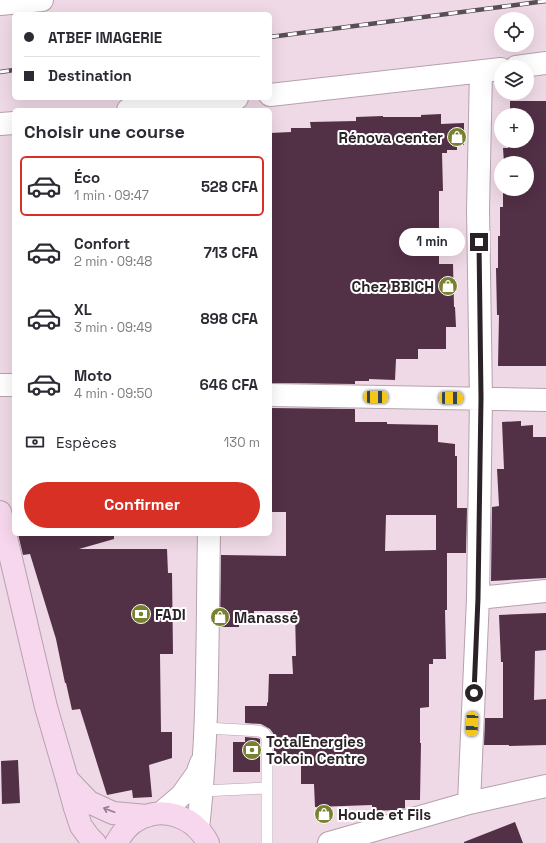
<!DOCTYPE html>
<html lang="fr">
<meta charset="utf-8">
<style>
body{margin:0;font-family:"Space Grotesk",sans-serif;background:#f2f2f3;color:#2b2b33;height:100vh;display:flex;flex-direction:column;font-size:15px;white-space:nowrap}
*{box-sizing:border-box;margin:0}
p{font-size:13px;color:#7c7c81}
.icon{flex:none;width:22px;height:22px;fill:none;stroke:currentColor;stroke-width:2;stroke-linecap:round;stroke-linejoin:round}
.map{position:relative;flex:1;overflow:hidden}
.drawer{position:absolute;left:12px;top:108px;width:260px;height:428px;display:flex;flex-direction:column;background:#fff;border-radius:6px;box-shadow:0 4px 16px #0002}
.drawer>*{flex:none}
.top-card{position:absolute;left:12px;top:12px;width:260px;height:88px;border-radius:6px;box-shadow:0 4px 16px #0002;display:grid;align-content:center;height:88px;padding:0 12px;background:#fff}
.controls{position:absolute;left:494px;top:12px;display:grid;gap:8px}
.controls a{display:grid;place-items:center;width:40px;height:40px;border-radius:50%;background:#fff;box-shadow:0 4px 16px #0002;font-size:20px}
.end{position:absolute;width:18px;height:18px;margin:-9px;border:5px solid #2a2227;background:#fff;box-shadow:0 0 0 2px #fff}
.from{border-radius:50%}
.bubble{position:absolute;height:28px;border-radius:14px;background:#fff;box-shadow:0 4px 16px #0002;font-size:13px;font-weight:700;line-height:28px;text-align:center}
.car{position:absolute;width:12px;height:24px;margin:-12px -6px;border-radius:5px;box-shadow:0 0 3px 1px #0007;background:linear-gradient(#f5c518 24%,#345 0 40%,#f5c518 0 76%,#345 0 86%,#f5c518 0)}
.top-card b{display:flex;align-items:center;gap:14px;height:38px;font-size:15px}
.top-card b+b{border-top:1px solid #e1e1e2}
.top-card i{width:10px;height:10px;background:#2b2b33}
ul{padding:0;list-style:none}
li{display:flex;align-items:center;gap:12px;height:60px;margin:0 8px 6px;padding:0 4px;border:2px solid transparent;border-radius:6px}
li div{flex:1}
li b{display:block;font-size:15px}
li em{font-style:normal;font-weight:700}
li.current{border-color:#d93025}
li>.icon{width:36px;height:36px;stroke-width:1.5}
h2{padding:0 12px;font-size:18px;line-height:48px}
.pay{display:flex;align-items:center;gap:10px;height:44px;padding:0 12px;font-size:15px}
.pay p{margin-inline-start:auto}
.cta{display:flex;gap:8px;margin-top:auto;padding:8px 12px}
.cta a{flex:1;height:46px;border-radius:24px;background:#d93025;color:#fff;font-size:16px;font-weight:700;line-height:46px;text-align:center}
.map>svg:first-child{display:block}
.building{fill:#523046;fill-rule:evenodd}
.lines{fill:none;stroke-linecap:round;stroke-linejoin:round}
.service-casing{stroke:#b6a1ad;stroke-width:12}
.minor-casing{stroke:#b6a1ad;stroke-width:24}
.secondary-casing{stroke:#b6a1ad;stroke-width:24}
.service{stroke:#fff;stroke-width:11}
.minor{stroke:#fff;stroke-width:22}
.secondary{stroke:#f7d7ed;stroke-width:22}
.rail-casing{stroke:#594e55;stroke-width:4.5}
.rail{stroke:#fff;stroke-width:3;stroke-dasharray:9;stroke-linecap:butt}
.oneway{stroke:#907c8a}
.route{stroke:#2a2227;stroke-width:5}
.labels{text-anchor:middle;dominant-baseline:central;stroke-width:4;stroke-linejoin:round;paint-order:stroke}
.poi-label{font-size:15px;font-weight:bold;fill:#2a2227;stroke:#fff;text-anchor:start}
</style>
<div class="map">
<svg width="546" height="843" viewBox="0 0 546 843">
<rect width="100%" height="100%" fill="#efd9e6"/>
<path class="building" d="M510,101H546V366H498L499,315H497L496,268H498V236H500V207H503V189H527V163H504L503,148H508V141H527V115H510Z
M441,114V124L464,123V145H457V150H447V153H442L443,191H439V264H453L454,307H455L456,327H446V349H418V359H396L395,380L369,379V381H355V384L270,383V133L291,132V128H311L310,122L356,121V117L383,116V117H421V115Z
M270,408L355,409V422H387V424L438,425V442L455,444V456H457V508H467L466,553H447V610H445L446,659H433V664H429V707L420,708V743H421L420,800H405V808L397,810L372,811V805L315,807L314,784H301V761H274V737L273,733L270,729L261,724L245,723V706H267V702L268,703L269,674H293L292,656H296L295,611H254V621L239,620V627H220L221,555L286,556V512H270ZM386,515H436V550L385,551Z
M521,421V426L533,425V437H546V578L491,581L492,507L499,506L497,469H504L502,422Z
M18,534H114V539L79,549H167L168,573H172L173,654H160L161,732H172V758L149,765L152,797L133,798L132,790L107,795L80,709L72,710L66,683H65L56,639L30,554L23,555Z
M546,613V650L535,651L534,700L546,699V745L509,746V745H484L485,718H503V662H501L499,615Z
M245,737L257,738L260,739V772H233V742H245Z
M18,760L20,803L2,804L1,761Z
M515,822L523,843H464V842Z"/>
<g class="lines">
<defs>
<path id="service" d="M206,728L259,731L264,733L267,737V843
M202,791L266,788"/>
<path id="minor" d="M0,4L42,0
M516,67L546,63
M270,95L501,69
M128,110L237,98
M0,124L14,123
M0,385H14
M270,395L546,400
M478,598L546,591
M469,803L478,598L481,399L478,210L481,72
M161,813L182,795L197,774L201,763
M198,828C209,731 207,632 209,534
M329,843L469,803L546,786"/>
<path id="secondary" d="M0,512L46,707L67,779L75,808L81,826L89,837L95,843
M68,780L89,802L113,813L147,816
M116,843C121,835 126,827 134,822C161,804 194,816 208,843"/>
</defs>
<use href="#service" class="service-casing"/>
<use href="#minor" class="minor-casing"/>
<use href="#secondary" class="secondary-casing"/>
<use href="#service" class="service"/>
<use href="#minor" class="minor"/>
<use href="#secondary" class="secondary"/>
<defs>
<path id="rail" d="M270,37L546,1
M0,72L14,70"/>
</defs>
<use href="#rail" class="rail-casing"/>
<use href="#rail" class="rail"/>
</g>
<defs><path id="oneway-shaft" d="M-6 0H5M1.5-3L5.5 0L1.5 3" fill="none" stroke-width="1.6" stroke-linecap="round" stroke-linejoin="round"/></defs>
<use class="oneway" href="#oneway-shaft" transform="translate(109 810) rotate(-159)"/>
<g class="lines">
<path class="route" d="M474,693L478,598L481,398L479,242"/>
</g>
<defs>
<symbol id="shop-disc" viewBox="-11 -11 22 22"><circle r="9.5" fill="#78812d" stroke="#fff"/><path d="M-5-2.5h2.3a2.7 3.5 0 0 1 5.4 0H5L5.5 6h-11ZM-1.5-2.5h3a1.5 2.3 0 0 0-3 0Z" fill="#fff"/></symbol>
<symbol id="bank-disc" viewBox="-11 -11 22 22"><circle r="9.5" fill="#78812d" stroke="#fff"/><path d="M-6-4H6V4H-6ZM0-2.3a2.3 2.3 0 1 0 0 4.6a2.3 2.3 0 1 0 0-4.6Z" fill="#fff"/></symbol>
</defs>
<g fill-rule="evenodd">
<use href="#shop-disc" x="446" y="126" width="22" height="22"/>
<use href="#shop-disc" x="437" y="275" width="22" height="22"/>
<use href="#bank-disc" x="130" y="603" width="22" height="22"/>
<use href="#shop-disc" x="209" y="606" width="22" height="22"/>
<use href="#bank-disc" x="241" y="739" width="22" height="22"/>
<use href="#shop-disc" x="313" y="803" width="22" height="22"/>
</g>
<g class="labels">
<g class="poi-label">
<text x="443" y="137" text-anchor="end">Rénova center</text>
<text x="434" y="286" text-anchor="end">Chez BBICH</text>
<text x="155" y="614">FADI</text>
<text x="234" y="617">Manassé</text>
<text x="266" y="741">TotalEnergies<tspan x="266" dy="17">Tokoin Centre</tspan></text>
<text x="338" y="814">Houde et Fils</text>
</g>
</g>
</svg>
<div class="controls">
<a><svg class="icon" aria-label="locate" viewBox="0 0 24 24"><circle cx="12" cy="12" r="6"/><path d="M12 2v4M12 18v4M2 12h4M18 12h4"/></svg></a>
<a><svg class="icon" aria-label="layers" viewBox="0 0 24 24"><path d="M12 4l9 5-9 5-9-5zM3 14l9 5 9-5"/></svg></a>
<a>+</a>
<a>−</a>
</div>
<i class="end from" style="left:474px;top:693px"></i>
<i class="end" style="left:479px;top:242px"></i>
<div class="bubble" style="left:399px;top:228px;width:66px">1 min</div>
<i class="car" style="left:376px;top:397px;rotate:91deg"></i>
<i class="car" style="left:451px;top:398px;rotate:91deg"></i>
<i class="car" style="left:472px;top:724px;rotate:183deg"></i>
<div class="top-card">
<b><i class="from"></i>ATBEF IMAGERIE</b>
<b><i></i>Destination</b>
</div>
<section class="drawer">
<h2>Choisir une course</h2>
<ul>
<li class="current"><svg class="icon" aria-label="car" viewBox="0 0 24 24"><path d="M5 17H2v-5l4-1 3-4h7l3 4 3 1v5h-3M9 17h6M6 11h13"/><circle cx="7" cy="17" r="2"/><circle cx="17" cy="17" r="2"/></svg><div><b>Éco</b><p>1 min · 09:47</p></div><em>528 CFA</em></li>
<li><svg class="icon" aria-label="car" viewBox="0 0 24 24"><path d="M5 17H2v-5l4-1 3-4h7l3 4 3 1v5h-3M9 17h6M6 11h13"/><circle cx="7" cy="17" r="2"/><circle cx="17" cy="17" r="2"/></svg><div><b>Confort</b><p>2 min · 09:48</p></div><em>713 CFA</em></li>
<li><svg class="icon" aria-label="car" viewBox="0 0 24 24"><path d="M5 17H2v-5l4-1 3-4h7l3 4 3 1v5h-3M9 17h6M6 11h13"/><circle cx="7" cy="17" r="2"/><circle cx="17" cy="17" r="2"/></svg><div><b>XL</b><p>3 min · 09:49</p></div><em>898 CFA</em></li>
<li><svg class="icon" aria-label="car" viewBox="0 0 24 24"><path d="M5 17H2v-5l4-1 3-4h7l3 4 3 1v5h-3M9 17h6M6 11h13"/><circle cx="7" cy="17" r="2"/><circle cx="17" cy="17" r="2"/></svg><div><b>Moto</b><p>4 min · 09:50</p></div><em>646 CFA</em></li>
</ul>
<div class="pay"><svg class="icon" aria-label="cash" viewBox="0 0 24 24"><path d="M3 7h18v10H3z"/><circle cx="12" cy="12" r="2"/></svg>Espèces<p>130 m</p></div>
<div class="cta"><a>Confirmer</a></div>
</section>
</div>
